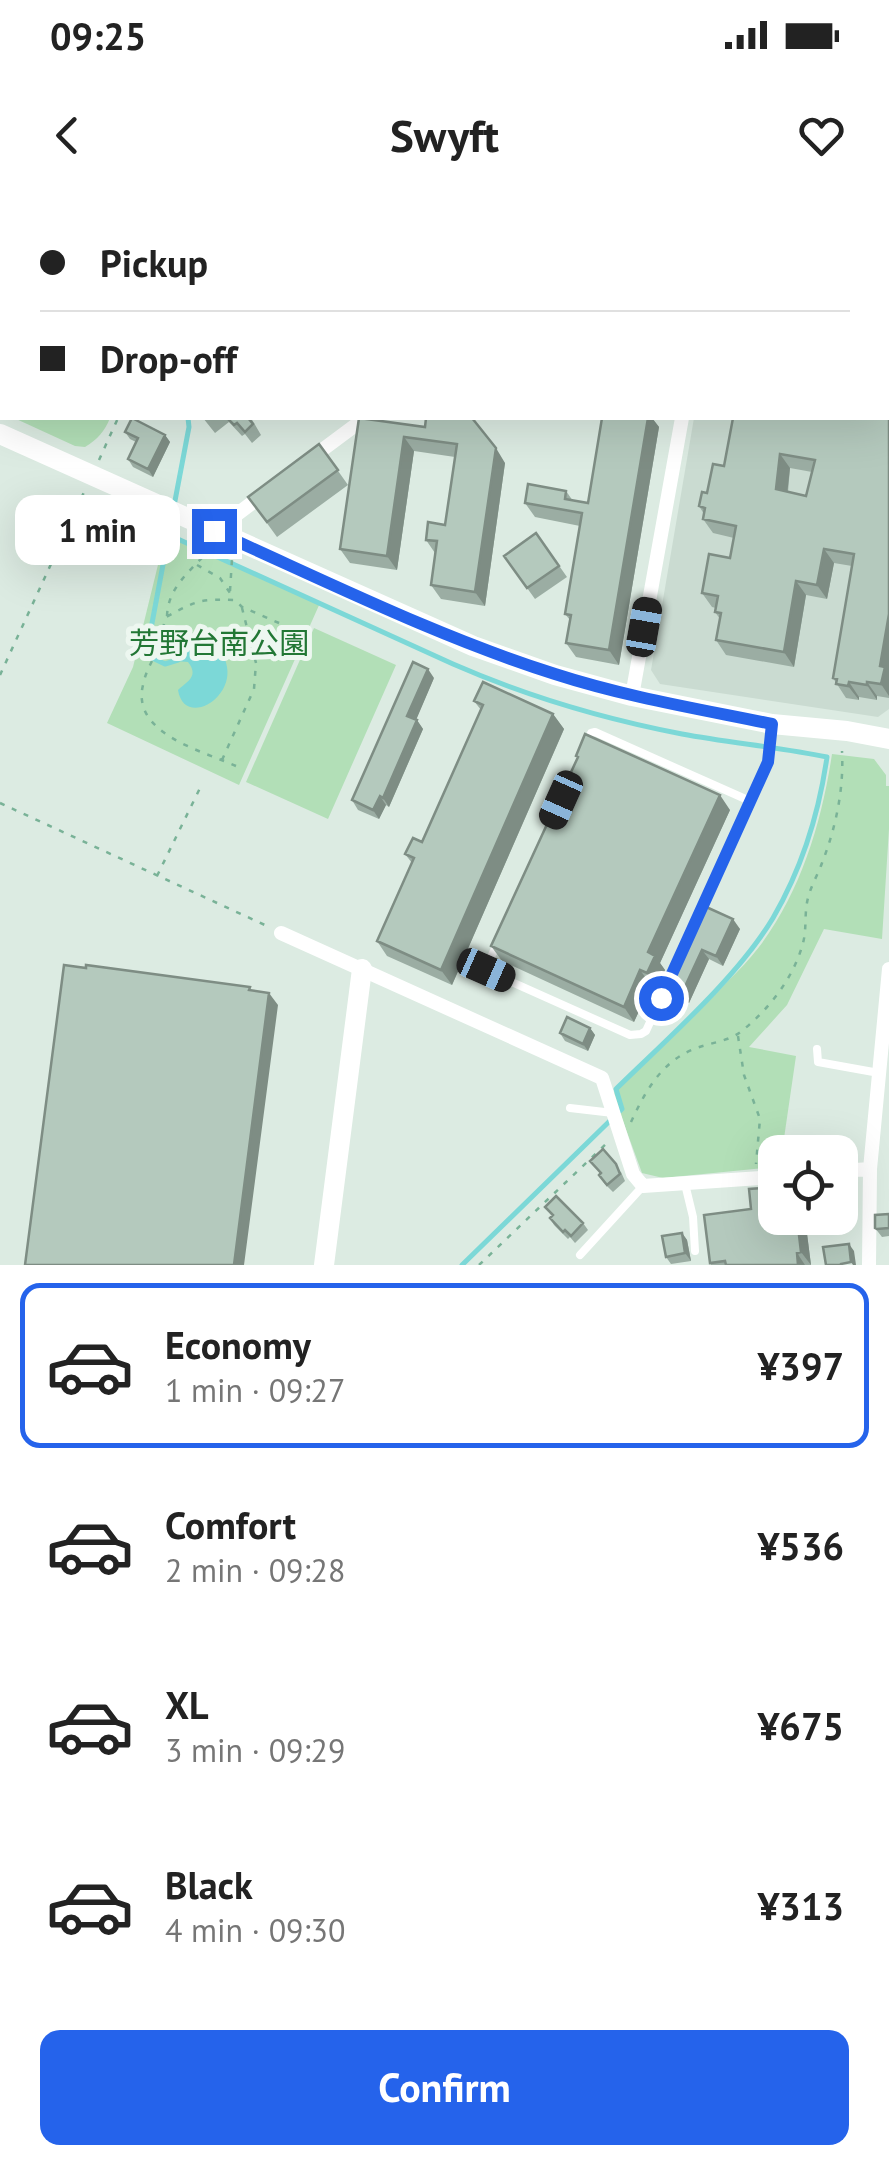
<!DOCTYPE html>
<meta charset="utf-8">
<style>
body{margin:0;font-family:"PT Sans","Noto Sans JP",sans-serif;background:#f2f2f2;color:#222;height:100vh;display:flex;flex-direction:column;font-size:38px;white-space:nowrap}
*{box-sizing:border-box;margin:0}
p{font-size:32px;color:#767676}
.icon{flex:none;width:55px;height:55px;fill:none;stroke:currentColor;stroke-width:2;stroke-linecap:round;stroke-linejoin:round}
.map{position:relative;height:1065px;overflow:hidden}
.details{display:flex;flex-direction:column;background:#fff;flex:1}
.details>*{flex:none}
.guide{position:absolute;left:0px;top:0px;width:890px;height:220px;box-shadow:0 10px 40px #0002;display:grid;align-content:center;height:220px;padding:0 40px;background:#fff}
.controls{position:absolute;left:758px;top:935px;display:grid;gap:20px}
.controls a{display:grid;place-items:center;width:100px;height:100px;border-radius:20px;background:#fff;box-shadow:0 10px 40px #0002;font-size:50px}
.end{position:absolute;width:45px;height:45px;margin:-22px;border:12px solid #2563eb;background:#fff;box-shadow:0 0 0 5px #fff}
.from{border-radius:50%}
.bubble{position:absolute;height:70px;border-radius:20px;background:#fff;box-shadow:0 10px 40px #0002;font-size:32px;font-weight:600;line-height:70px;text-align:center}
.car{position:absolute;width:30px;height:60px;margin:-30px -15px;border-radius:12px;box-shadow:0 0 8px 2px #0007;background:linear-gradient(#222 24%,#8ab4d8 0 40%,#222 0 76%,#8ab4d8 0 86%,#222 0)}
.guide b{display:flex;align-items:center;gap:35px;height:95px;font-size:38px}
.guide b+b{border-top:2px solid #e0e0e0}
.guide i{width:25px;height:25px;background:#222}
ul{padding:18px 0 0;list-style:none}
li{display:flex;align-items:center;gap:30px;height:165px;margin:0 20px 15px;padding:0 20px;border:5px solid transparent;border-radius:20px}
li div{flex:1}
li b{display:block;font-size:38px}
li em{font-style:normal;font-weight:600}
li.selected{border-color:#2563eb}
li>.icon{width:90px;height:90px;stroke-width:1.5}
.button{display:flex;gap:20px;margin-top:auto;padding:20px 40px}
.button a{flex:1;height:115px;border-radius:20px;background:#2563eb;color:#fff;font-size:40px;font-weight:600;line-height:115px;text-align:center}
.status{display:flex;justify-content:space-between;align-items:center;height:70px;padding:0 50px;background:#fff;direction:ltr}
.status svg{height:28px;fill:currentColor}
header{display:flex;justify-content:space-between;align-items:center;height:130px;padding:0 40px;background:#fff;font-size:45px;font-weight:600}
.map>svg:first-child{display:block}
.built{fill:#cadbd1}
.green{fill:#b2dfb7}
.water{fill:#7cd8d7}
.lines{fill:none;stroke-linecap:round;stroke-linejoin:round}
.stream{stroke:#7cd8d7;stroke-width:5}
.path{stroke:#79b297;stroke-width:2.5;stroke-dasharray:5 8;stroke-linecap:butt}
.lane{stroke:#fff;stroke-width:8}
.street{stroke:#fff;stroke-width:14}
.secondary{stroke:#fff;stroke-width:20}
.wall{fill:#9bada3;fill-rule:evenodd}
.shaded-wall{fill:#7e8d84}
.building{fill:#b4c9bd;stroke:#7e8d84;stroke-width:2.5;fill-rule:evenodd}
.route{stroke:#2563eb;stroke-width:12}
.labels{text-anchor:middle;dominant-baseline:central;stroke-width:10;stroke-linejoin:round;paint-order:stroke}
.park-label{font-size:30px;fill:#227735;stroke:#edf7f0}
</style>
<div class="status"><b>09:25</b><svg viewBox="0 0 49 12"><path d="M0 12V9h3v3zM5 12V6h3v6zM10 12V3h3v9zM15 12V0h3v12zM26 1h20v11H26zM47 4h2v5h-2z"/></svg></div>
<header><svg class="icon" aria-label="back" viewBox="0 0 24 24"><path d="M15 5l-7 7 7 7"/></svg>Swyft<svg class="icon" aria-label="heart" viewBox="0 0 24 24"><path d="M12 20l-8-8c-3-5 5-10 8-4 3-6 11-1 8 4z"/></svg></header>
<div class="map">
<svg width="889" height="1065" viewBox="0 0 889 1065">
<rect width="100%" height="100%" fill="#dcebe2"/>
<path class="built" d="M730,0H889V509L878,517L660,484L651,470L694,218H888V2H730Z"/>
<path class="green" d="M14,218H110C105,231 97,240 85,247L75,246Z
M166,332L320,403L239,585L107,523L133,467Z
M314,428L396,465L328,619L246,582Z
M832,554L874,559L886,575V586H889V629L882,739L824,729L787,805L749,847L796,856L782,952H775V967L663,978L642,973L613,894C652,857 692,820 728,781C739,770 750,759 759,747C801,692 822,621 832,554Z"/>
<path class="water" d="M196,436C213,440 224,448 227,467C233,500 184,527 178,490C188,481 199,476 188,462L175,461L184,444Z"/>
<g class="lines">
<path class="stream" d="M170,0L171,2
M174,306L189,227L188,218
M172,317L146,455L165,464L178,460
M169,335L453,464C526,496 604,519 682,534C730,543 779,547 827,557C819,613 802,668 773,718C737,778 666,840 616,889L622,909L462,1065"/>
<path class="path" d="M99,260L118,218
M197,365L220,378L234,399
M230,391L232,359
M167,416C168,386 192,370 210,349
M0,475L85,290
M222,560L254,489L256,463L242,408
M236,566C203,551 131,534 143,485C145,474 150,465 155,455C160,443 162,430 166,417C198,400 200,399 235,400L242,407L286,426
M0,603L267,726
M157,676L202,584
M738,836L744,875L760,919L756,964
M631,922C645,892 661,862 694,849C711,842 729,842 743,830C770,808 794,777 803,743C807,729 804,713 808,698C811,686 818,674 822,663C836,627 844,589 842,551
M479,1065L607,943"/>
<path class="lane" d="M587,542L591,533L595,532L750,601
M498,742L485,770L630,835L641,834L646,831L768,562L772,524
M817,849L818,862L879,873
M570,908L613,913
M685,984L693,1017L695,1051
M580,1055L643,986"/>
<path class="street" d="M719,2L720,0
M888,196H889
M310,259L365,218
M215,331L265,293
M632,496L682,218
M281,733L602,878L633,974L643,986L775,977
M840,971L870,969
M869,1065L870,969L889,769"/>
<path class="secondary" d="M550,0L552,2
M0,234L473,446L555,475L632,496L772,524L847,531L889,539
M324,1065L362,769"/>
</g>
<path class="wall" d="M889,202V498L877,496V500L859,497V500L846,498L833,478L852,366L834,363L827,399L806,395L794,467L726,455L716,440L720,419L715,412L716,408L712,407L702,393L730,358L734,338L713,333L703,319L704,314L699,306L724,266ZM790,268L812,272L806,296L788,292Z
M203,218H251L261,235L252,243L245,234L242,236L229,222L215,233Z
M359,218L425,227L505,263L485,406L441,399L431,385L435,353L426,340L445,325L455,257L414,251L397,370L350,363L340,349Z
M602,218H652L659,227L619,465L576,457L566,443L570,420L565,414L580,326L535,317L525,303L566,291L573,301L588,303Z
M125,232L165,235L170,242L153,277L133,267L128,259L136,242L130,239Z
M319,244L348,285L277,337L248,297Z
M82,315L131,319L136,327L127,345L89,326Z
M536,333L567,377L535,399L504,356Z
M434,478L416,519L423,529L389,607L386,605L379,619L358,610L352,600Z
M474,501L553,514L564,529L452,785L387,756L377,741L412,663L405,654L422,642L481,510Z
M576,556L730,610L660,763L665,770L657,788L651,785L634,822L502,761L491,746L577,558Z
M704,706L740,729L723,766L709,759L689,803L671,794L664,784L675,769Z
M590,828L595,835L588,851L565,841L560,833Z
M590,961L621,972L625,981L613,992L604,983L599,975L601,974Z
M772,1002L775,1018H805L811,1065H711L710,1063L751,1009Z
M545,1007L583,1023L588,1030L575,1043L570,1037L568,1039L554,1025L550,1018L552,1016Z
M889,1014V1036L882,1037L875,1028Z
M682,1033L687,1040L691,1061L671,1064L666,1057Z"/>
<path class="shaded-wall" d="M648,218H652L659,227L619,465L609,450Z
M165,235L170,242L153,277L148,269Z
M404,237L414,251L397,370L387,356Z
M496,248L505,263L485,406L475,392Z
M780,254L790,268L786,304L776,289Z
M131,319L136,327L127,345L122,338Z
M824,349L834,363L827,399L817,385Z
M796,381L806,395L794,467L784,452Z
M889,414V496L881,484L880,466Z
M428,469L434,478L414,525L407,516Z
M849,482L859,497V500L848,486Z
M867,482L877,496V500L867,485Z
M553,514L564,529L452,785L441,770Z
M417,520L423,529L389,607L383,598Z
M720,595L730,610L660,763L665,770L657,788L647,773L648,752Z
M380,596L386,605L379,619L373,610Z
M733,719L740,729L723,766L716,756Z
M702,750L709,759L689,803L682,793Z
M640,770L651,785L634,822L624,807Z
M269,793L278,805L244,1065H234Z
M590,828L595,835L588,851L583,844Z
M762,988L772,1002L775,1022L765,1007Z
M797,1018H805L811,1065L801,1052Z
M682,1033L687,1040L691,1061L685,1053Z
M849,1044L854,1051L856,1065H853L851,1062Z
M797,1053L805,1065H798Z"/>
<path class="building" d="M727,0H829L828,2H727Z
M884,0H889V117L888,116V2H884Z
M888,201L889,202V414L880,466L885,467L881,484L867,482V485L849,482L848,486L836,484L837,479L833,478L854,354L824,349L817,385L796,381L784,452L716,440L721,413L715,412L718,396L702,393L709,354L730,358L736,326L703,319L705,308L699,306L702,292L707,293L713,264L724,266L733,218H888ZM780,254L815,260L806,296L776,289Z
M132,218L165,235L148,269L128,259L138,238L125,232Z
M227,218H248L253,224L245,232L237,223L234,225Z
M359,218L425,227L426,218H472L496,248L475,392L431,385L437,341L426,340L428,322L445,325L457,244L404,237L387,356L340,349Z
M602,218H648L609,450L566,443L571,415L565,414L582,313L525,303L528,284L566,291L565,299L588,303Z
M319,244L338,270L267,322L248,297Z
M90,299L131,319L122,338L83,319L85,316L82,315Z
M536,333L559,366L527,388L504,356Z
M413,462L428,469L407,516L417,520L383,598L380,596L373,610L352,600Z
M483,482L553,514L441,770L377,741L414,658L405,654L413,638L422,642L483,505L474,501Z
M585,534L720,595L648,752L655,756L647,773L640,770L624,807L491,746L578,557L576,556Z
M704,706L733,719L716,756L702,750L682,793L664,784L672,767L675,769Z
M64,765L86,768V765L250,787L249,790L269,793L234,1065H25Z
M567,817L590,828L583,844L560,833Z
M603,949L616,964L620,974L607,985L599,975L601,973L590,961Z
M762,988L765,1007L775,1006V1018H797L801,1052L797,1053L798,1065H726L725,1061L710,1063L704,1015L751,1009L749,989Z
M556,996L583,1023L571,1036L565,1030L563,1032L550,1018L553,1015L545,1007Z
M889,1014V1028L877,1029L875,1028V1015Z
M682,1033L685,1053L666,1057L662,1036Z
M849,1044L851,1062L841,1064V1065H826L823,1047Z"/>
<g class="lines">
<path class="route" d="M214,331C326,381 438,437 555,474C626,497 699,509 772,524L768,562L661,798"/>
</g>
<g class="labels">
<g class="park-label">
<text x="219" y="442">芳野台南公園</text>
</g>
</g>
</svg>
<div class="controls">
<a><svg class="icon" aria-label="locate" viewBox="0 0 24 24"><circle cx="12" cy="12" r="6"/><path d="M12 2v4M12 18v4M2 12h4M18 12h4"/></svg></a>
</div>
<i class="end from" style="left:661px;top:798px"></i>
<i class="end" style="left:214px;top:331px"></i>
<div class="bubble" style="left:15px;top:295px;width:165px">1 min</div>
<i class="car" style="left:644px;top:427px;rotate:10deg"></i>
<i class="car" style="left:561px;top:600px;rotate:204deg"></i>
<i class="car" style="left:486px;top:770px;rotate:114deg"></i>
<div class="guide">
<b><i class="from"></i>Pickup</b>
<b><i></i>Drop-off</b>
</div>
</div>
<section class="details">
<ul>
<li class="selected"><svg class="icon" aria-label="car" viewBox="0 0 24 24"><path d="M5 17H2v-5l4-1 3-4h7l3 4 3 1v5h-3M9 17h6M6 11h13"/><circle cx="7" cy="17" r="2"/><circle cx="17" cy="17" r="2"/></svg><div><b>Economy</b><p>1 min · 09:27</p></div><em>¥397</em></li>
<li><svg class="icon" aria-label="car" viewBox="0 0 24 24"><path d="M5 17H2v-5l4-1 3-4h7l3 4 3 1v5h-3M9 17h6M6 11h13"/><circle cx="7" cy="17" r="2"/><circle cx="17" cy="17" r="2"/></svg><div><b>Comfort</b><p>2 min · 09:28</p></div><em>¥536</em></li>
<li><svg class="icon" aria-label="car" viewBox="0 0 24 24"><path d="M5 17H2v-5l4-1 3-4h7l3 4 3 1v5h-3M9 17h6M6 11h13"/><circle cx="7" cy="17" r="2"/><circle cx="17" cy="17" r="2"/></svg><div><b>XL</b><p>3 min · 09:29</p></div><em>¥675</em></li>
<li><svg class="icon" aria-label="car" viewBox="0 0 24 24"><path d="M5 17H2v-5l4-1 3-4h7l3 4 3 1v5h-3M9 17h6M6 11h13"/><circle cx="7" cy="17" r="2"/><circle cx="17" cy="17" r="2"/></svg><div><b>Black</b><p>4 min · 09:30</p></div><em>¥313</em></li>
</ul>
<div class="button"><a>Confirm</a></div>
</section>
